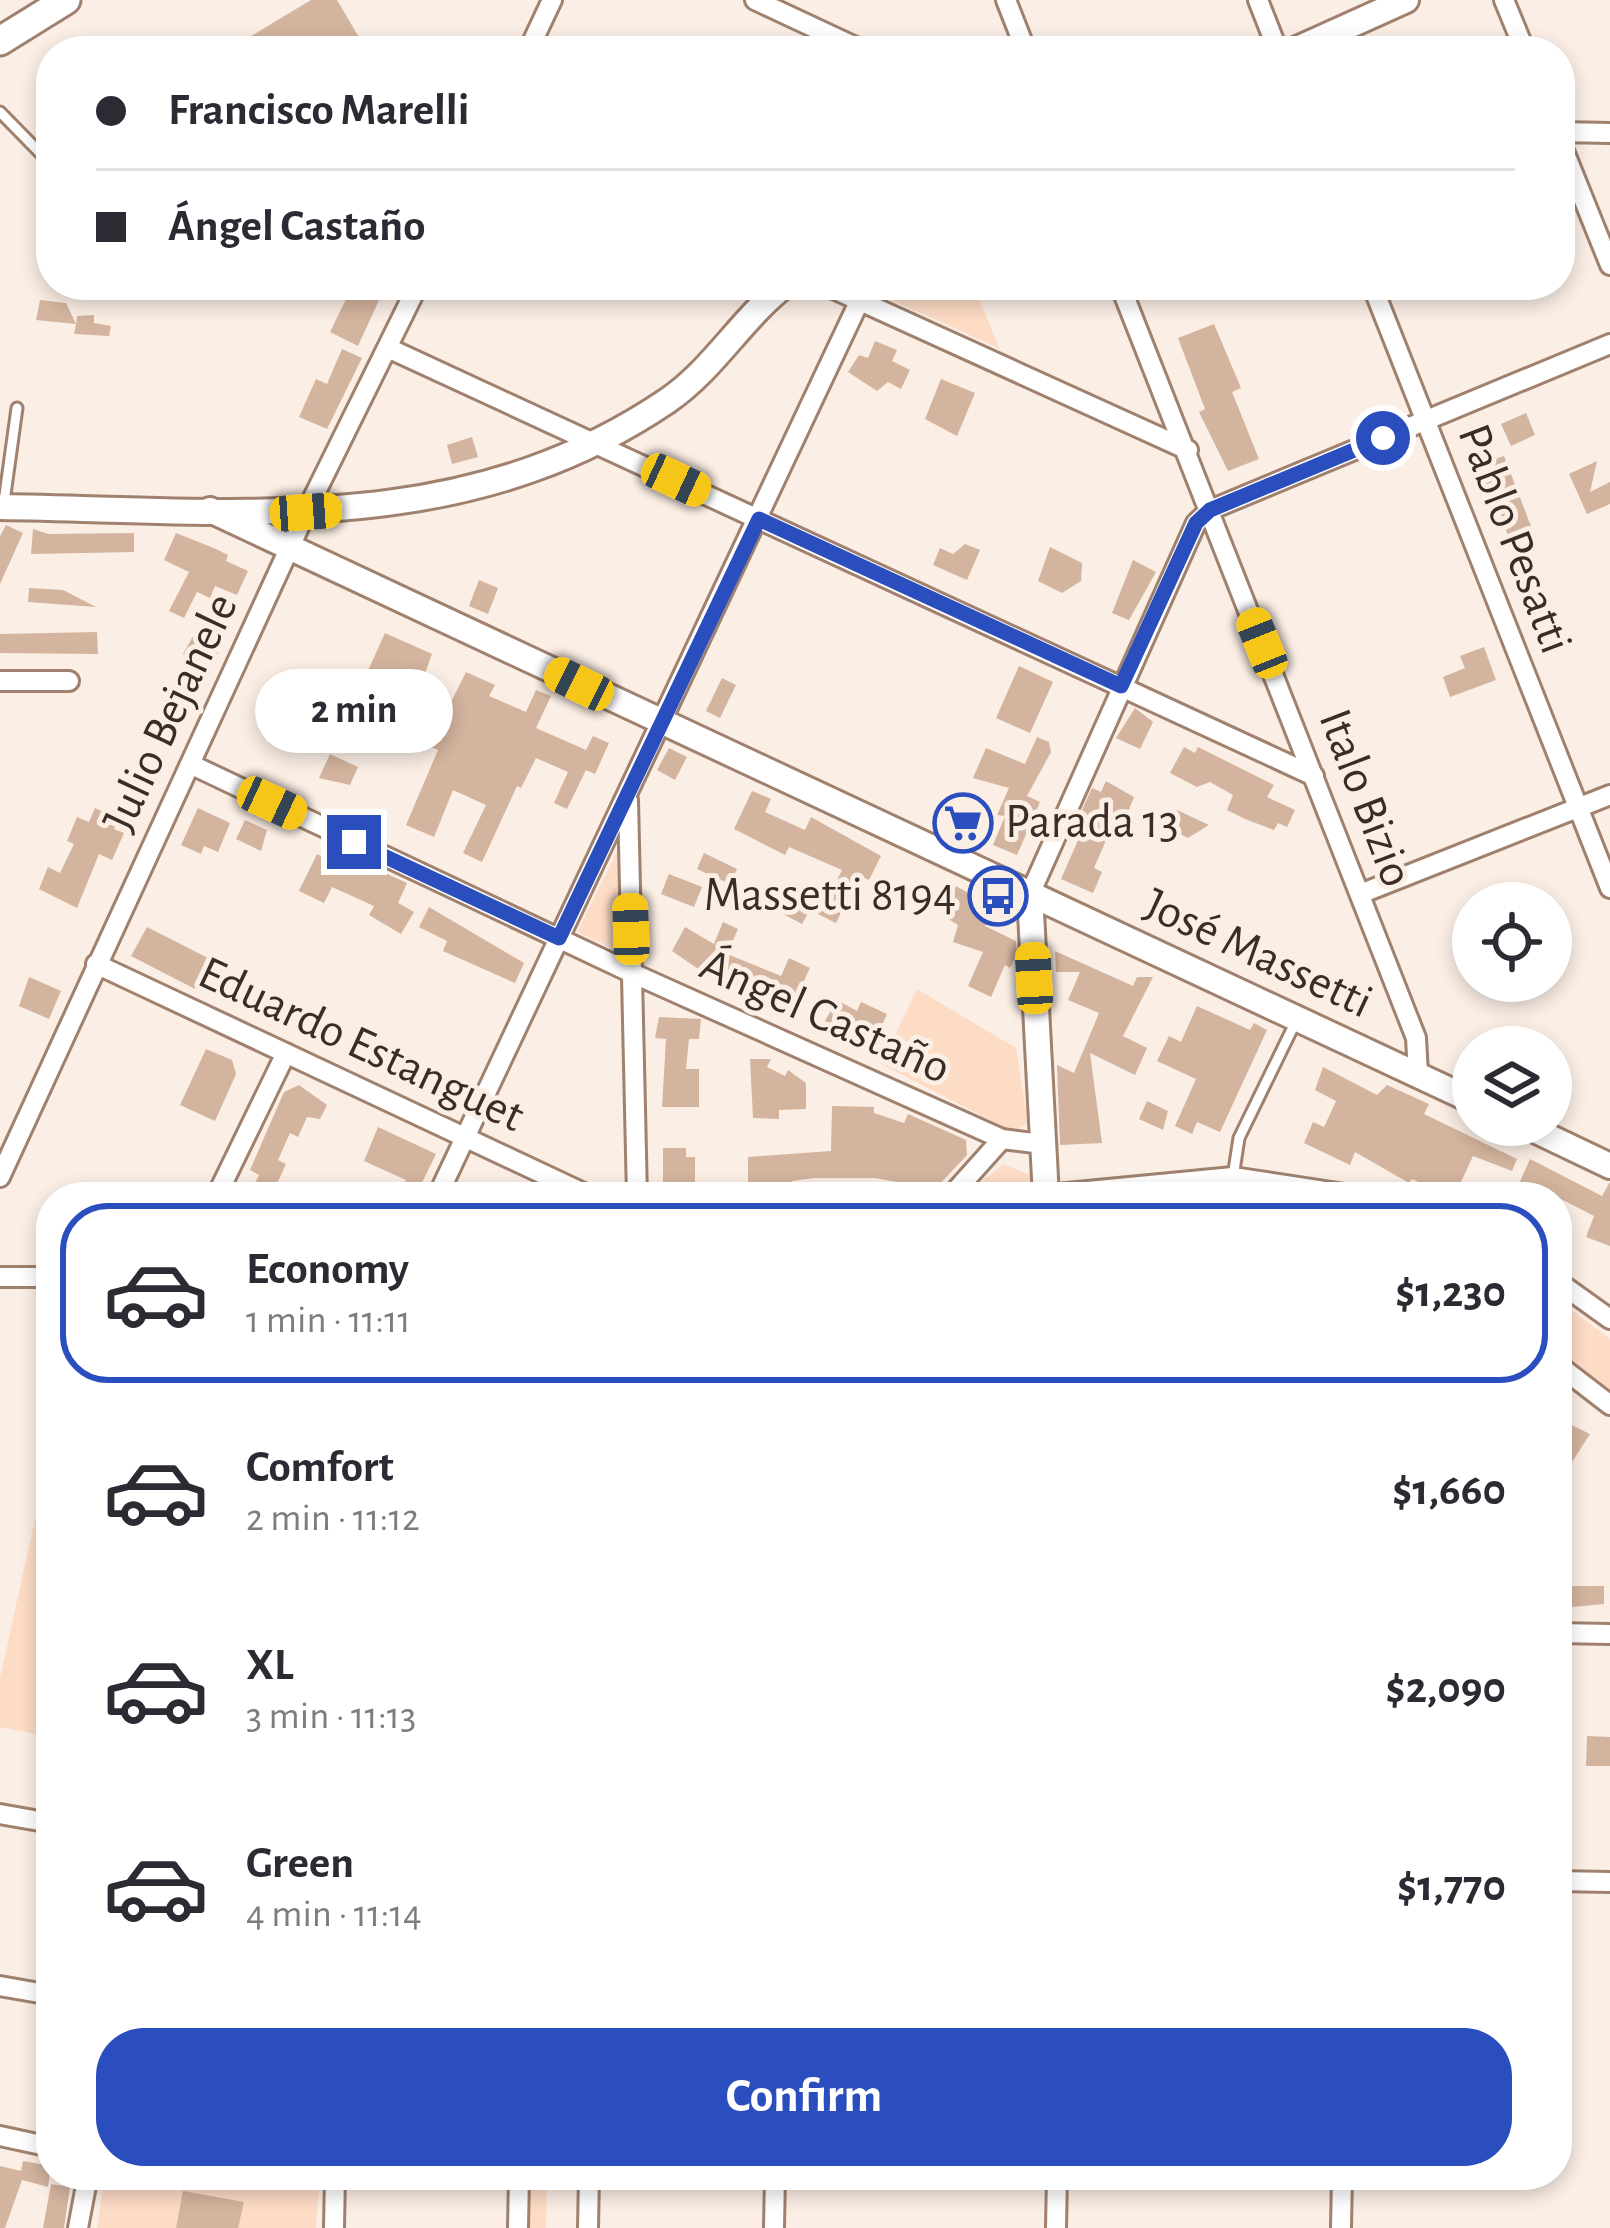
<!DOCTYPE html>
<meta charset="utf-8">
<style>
body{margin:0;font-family:"Alegreya Sans",sans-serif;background:#f2f2f3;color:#2b2b33;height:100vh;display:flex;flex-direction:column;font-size:45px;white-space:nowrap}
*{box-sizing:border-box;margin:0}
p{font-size:39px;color:#7c7c81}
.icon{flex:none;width:66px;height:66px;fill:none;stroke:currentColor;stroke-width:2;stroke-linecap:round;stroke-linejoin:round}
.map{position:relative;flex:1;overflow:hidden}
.details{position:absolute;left:36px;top:1182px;width:1536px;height:1008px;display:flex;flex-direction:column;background:#fff;border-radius:48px;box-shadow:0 6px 18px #0003}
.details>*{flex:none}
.banner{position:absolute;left:36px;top:36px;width:1539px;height:264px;border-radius:48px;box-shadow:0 6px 18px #0003;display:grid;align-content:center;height:264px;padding:0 60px;background:#fff}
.tools{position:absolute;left:1452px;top:882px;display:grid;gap:24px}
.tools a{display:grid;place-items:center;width:120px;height:120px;border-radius:50%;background:#fff;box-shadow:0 6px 18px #0003;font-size:60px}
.end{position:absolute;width:54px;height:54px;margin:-27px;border:15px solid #2a4ebd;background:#fff;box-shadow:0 0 0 6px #fff}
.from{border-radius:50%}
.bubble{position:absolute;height:84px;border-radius:42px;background:#fff;box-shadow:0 6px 18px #0003;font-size:39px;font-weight:700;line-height:84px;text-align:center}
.car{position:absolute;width:36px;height:72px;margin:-36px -18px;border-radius:15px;box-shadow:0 0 9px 3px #0007;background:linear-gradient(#f5c518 24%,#345 0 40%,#f5c518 0 76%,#345 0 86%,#f5c518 0)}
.banner b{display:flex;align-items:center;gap:42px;height:114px;font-size:45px}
.banner b+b{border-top:3px solid #e1e1e2}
.banner i{width:30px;height:30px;background:#2b2b33}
ul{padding:21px 0 0;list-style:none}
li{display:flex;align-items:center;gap:36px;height:180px;margin:0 24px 18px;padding:0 36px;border:6px solid transparent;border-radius:48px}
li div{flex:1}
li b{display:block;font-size:45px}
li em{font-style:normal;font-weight:700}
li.on{border-color:#2a4ebd}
li>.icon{width:108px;height:108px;stroke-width:1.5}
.button{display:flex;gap:24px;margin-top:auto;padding:24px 60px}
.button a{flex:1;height:138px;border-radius:48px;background:#2a4ebd;color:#fff;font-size:48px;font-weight:700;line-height:138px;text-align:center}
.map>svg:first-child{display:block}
.green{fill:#fddcc6}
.building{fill:#d3b49e}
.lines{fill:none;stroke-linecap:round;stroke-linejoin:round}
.service-casing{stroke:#9f816d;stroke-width:15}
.minor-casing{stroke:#9f816d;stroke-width:24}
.secondary-casing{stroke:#9f816d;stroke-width:30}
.primary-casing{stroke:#9f816d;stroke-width:33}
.service{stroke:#fff;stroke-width:9}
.minor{stroke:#fff;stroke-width:18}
.secondary{stroke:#fff;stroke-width:24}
.primary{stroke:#fff;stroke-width:27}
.route{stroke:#2a4ebd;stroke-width:15}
.labels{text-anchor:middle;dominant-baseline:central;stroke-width:10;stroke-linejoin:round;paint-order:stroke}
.street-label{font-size:48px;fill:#3a2d25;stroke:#fbeee5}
.poi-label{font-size:48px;fill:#3a2d25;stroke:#fbeee5;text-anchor:start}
</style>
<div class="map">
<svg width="1610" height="2228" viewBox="0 0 1610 2228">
<rect width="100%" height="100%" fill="#fbeee5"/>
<path class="green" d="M884,285H973L1000,349L881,295Z
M625,836V954L577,932Z
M917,989L1016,1048L1028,1123L1013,1132L881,1064Z
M1004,1164L1034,1177L1032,1197H961Z
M1557,1299L1610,1339V1393L1557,1352Z
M35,1519L51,1522V1737L0,1727V1678Z
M105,2175H320L316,2228H97Z
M524,2175H547L546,2228H523Z"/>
<path class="building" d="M311,0H337L367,51H226Z
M353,285H386L358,346L330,332Z
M40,300L66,303L76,324L77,316L94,315V323L111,326L109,336L74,334L76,324L36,320Z
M1214,324L1241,388L1232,392L1259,459L1228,471L1199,412L1205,409L1178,338Z
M875,341L897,350L892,361L910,370L901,389L888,382L877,391L848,372L859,355L868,358Z
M342,349L362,358L327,429L299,417L316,379L327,384Z
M941,379L975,393L957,436L925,419Z
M1526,413L1535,435L1511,446L1501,424Z
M472,437L478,457L452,464L447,445Z
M1504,456L1534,534L1510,542L1495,497L1486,501L1474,467Z
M1597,461L1590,492L1610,482V504L1587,514L1569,474Z
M6,525L23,533L0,584V536Z
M33,529L48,534L134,533V552L31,554Z
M176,533L216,549L228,555L226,561L248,571L237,595L215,586L210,598L197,592L184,618L169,611L189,572L164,560Z
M965,544L980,550L967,580L933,565L940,548L953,554Z
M1050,547L1082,563L1081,581L1062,593L1038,581Z
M1133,560L1156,572L1129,620L1112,613Z
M479,580L498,588L488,614L469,606Z
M29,588L63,590L96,607L28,602Z
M196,631L215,642L211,649L218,653L209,669L183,654Z
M97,632L98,654L0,653V634Z
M385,633L432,654L419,690L413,688L389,730L364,716L382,684L365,677Z
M1484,647L1496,680L1450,697L1443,677L1465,668L1460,656Z
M1019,666L1053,682L1030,733L996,718Z
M466,672L495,685L489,696L526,712L536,690L551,696L536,728L586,750L593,736L609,743L595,774L586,770L567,809L554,803L568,772L536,758L521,788L517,786L482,862L463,853L486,805L453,790L434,837L406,825L438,750L429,746Z
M722,678L736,685L720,718L706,711Z
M1135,708L1153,722L1140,749L1116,738Z
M1037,737L1049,742L1051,752L1027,796L1040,802L1017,855L993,845L1005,816L997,815L1009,788L973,778L986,748L1025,764Z
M1184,747L1195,753L1198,747L1274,785L1267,797L1295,810L1287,827L1278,823L1274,830L1245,819L1227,810L1233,795L1210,782L1197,787L1170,773Z
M669,748L687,757L675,780L657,770Z
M330,754L358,767L350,785L319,778Z
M1106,781L1134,797L1119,835L1112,832L1107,838L1094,868L1102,872L1093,893L1061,879L1086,822L1078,819L1092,788L1101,792Z
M752,791L771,799L765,812L805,830L811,817L881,856L869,880L859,875L836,923L810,910L802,924L783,914L797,886L827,901L842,870L789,847L785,855L734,829Z
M95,808L119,819L114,829L124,833L112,860L99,854L77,908L39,889L48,867L60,873L74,844L67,841L77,817L89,822Z
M198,808L230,823L218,852L204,846L201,854L181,845Z
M1177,810L1209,825L1188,838L1168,828Z
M245,820L267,830L261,851L236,839Z
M704,853L737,869L730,884L697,869Z
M317,854L343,866L348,856L407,883L398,903L414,912L401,934L369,915L374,906L332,887L324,903L299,891Z
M669,874L702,887L694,907L661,894Z
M956,886L970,894L967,900L992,911L985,926L1016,941L1017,954L1010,968L1005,965L991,997L968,986L983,952L953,942L958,925L947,918Z
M429,907L524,963L515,983L443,951L447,941L419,927Z
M723,922L738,929L727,954L781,976L789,958L810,968L790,1010L704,973L672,951L685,927L714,944Z
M147,927L210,959L195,989L131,956Z
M1055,951L1133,986L1137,977H1153L1123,1036L1147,1048L1135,1075L1090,1053L1102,1143L1060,1145L1057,1065L1074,1073L1099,1013L1068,1000L1080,972H1056Z
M29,977L61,991L49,1019L19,1006Z
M837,1000L857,1011L861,1002L887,1014L873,1045L825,1021Z
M1197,1006L1250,1030L1254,1023L1267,1030L1220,1132L1197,1122L1192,1134L1175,1126L1196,1079L1157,1061L1169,1036L1181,1042Z
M659,1017L701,1019L699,1039H689L686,1069H699V1107H662L666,1039L655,1038Z
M206,1049L232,1060L236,1074L215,1121L180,1105Z
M750,1059H771L767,1067L785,1076L788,1070L806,1083V1109L779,1110V1119L753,1118Z
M1323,1067L1377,1095L1387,1085L1429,1104L1424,1114L1517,1159L1512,1171L1473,1156L1460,1184L1483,1197H1451L1412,1179L1409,1183L1355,1152L1350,1165L1304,1143L1313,1122L1324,1127L1336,1101L1315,1090Z
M299,1085L327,1105L320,1119L307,1117L298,1137L290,1133L278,1160L286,1164L276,1186L300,1197H248L259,1175L250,1170L270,1124L284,1092Z
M1147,1101L1168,1111L1163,1130L1139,1119Z
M832,1106L874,1107V1113L904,1123L908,1114L966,1140L967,1155L935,1189L875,1178H814L792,1181V1188L748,1187V1157L831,1151Z
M378,1127L436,1154L415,1197H398L406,1180L364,1161Z
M663,1148H686V1157H695V1191H663Z
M1530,1159L1602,1196L1610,1182V1246L1586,1237L1594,1216L1557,1197H1513Z
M1557,1418L1590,1434L1570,1465L1557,1466Z
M1561,1586H1604V1604L1561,1608Z
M1587,1736L1610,1737V1766H1586Z
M23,2161L51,2166L48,2187L22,2180L5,2228H0V2166L21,2171Z
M51,2184L70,2187L64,2228H43Z
M183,2191L244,2202L238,2228H176Z"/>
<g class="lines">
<defs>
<path id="service" d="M0,112L51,164
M4,502L17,408
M1233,1177L1239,1138L1297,1019"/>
<path id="minor" d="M755,0L864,51
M1006,0L1026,51
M1258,0L1278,51
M1504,0L1525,51
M528,51L552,0
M1560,132L1610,133
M1560,141L1610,265
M825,285L1188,450
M1120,285L1416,1038L1418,1074
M1372,285L1610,888
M388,348L1314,776
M0,681H69
M190,764L632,973L1002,1139L1042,1144
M628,800L637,1197
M1030,894L1196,523L1210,510L1610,344
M1360,894L1610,795
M96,964L592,1197
M0,1177L306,512L418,285
M1046,1195L1233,1177L1364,1197
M216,1197L286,1053
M437,1197L867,285
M950,1197L1002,1139
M0,1277H51
M1557,1281L1610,1319
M1557,1364L1610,1405
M1557,1633L1610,1634
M0,1814L51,1823
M1557,1881L1610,1882
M0,1986L51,1995
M0,2136L51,2147
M78,2228L88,2175
M334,2228L335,2175
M518,2228L519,2175
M588,2228L589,2175
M774,2228L775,2175
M1056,2228L1057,2175
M1341,2228L1342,2175"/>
<path id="secondary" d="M1293,51L1406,0
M0,507C235,510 460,541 667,401C713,370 741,319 785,285
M210,510L1473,1101
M1030,894L1046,1197
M1524,1125L1610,1166"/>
<path id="primary" d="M0,41L66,0"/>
</defs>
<use href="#service" class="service-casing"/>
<use href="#minor" class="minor-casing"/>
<use href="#secondary" class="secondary-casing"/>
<use href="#primary" class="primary-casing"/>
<use href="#service" class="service"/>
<use href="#minor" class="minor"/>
<use href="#secondary" class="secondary"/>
<use href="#primary" class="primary"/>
</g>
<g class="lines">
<path class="route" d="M354,842L559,938L759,519L1121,686L1196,523L1210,510L1383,438"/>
</g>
<defs>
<symbol id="supermarket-ring" viewBox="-11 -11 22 22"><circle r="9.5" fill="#fbeee5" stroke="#2a4ebd" stroke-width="1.5"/><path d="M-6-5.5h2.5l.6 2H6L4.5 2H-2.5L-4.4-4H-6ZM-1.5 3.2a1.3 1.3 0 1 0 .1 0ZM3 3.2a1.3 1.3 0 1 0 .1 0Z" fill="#2a4ebd"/></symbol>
<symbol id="bus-ring" viewBox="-11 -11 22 22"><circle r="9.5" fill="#fbeee5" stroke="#2a4ebd" stroke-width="1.5"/><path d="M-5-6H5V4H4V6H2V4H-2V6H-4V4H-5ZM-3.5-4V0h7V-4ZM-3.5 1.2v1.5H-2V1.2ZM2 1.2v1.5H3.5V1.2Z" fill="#2a4ebd"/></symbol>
</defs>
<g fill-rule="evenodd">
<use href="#supermarket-ring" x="930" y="790" width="66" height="66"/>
<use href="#bus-ring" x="965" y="863" width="66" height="66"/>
</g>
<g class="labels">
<g class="street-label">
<text transform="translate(1514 539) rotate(69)">Pablo Pesatti</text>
<text transform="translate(171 713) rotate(-65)">Julio Bejanele</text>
<text transform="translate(1365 798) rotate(69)">Italo Bizio</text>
<text transform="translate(1258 954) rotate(25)">José Massetti</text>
<text transform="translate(825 1017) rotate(24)">Ángel Castaño</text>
<text transform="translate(361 1045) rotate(25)">Eduardo Estanguet</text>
</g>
<g class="poi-label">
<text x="1005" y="823">Parada 13</text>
<text x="956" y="896" text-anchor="end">Massetti 8194</text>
</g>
</g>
</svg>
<div class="tools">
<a><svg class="icon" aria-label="locate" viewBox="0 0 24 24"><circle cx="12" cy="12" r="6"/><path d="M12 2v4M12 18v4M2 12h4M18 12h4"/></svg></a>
<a><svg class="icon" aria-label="layers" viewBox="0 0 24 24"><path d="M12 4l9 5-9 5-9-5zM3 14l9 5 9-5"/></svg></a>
</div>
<i class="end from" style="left:1383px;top:438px"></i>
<i class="end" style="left:354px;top:842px"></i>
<div class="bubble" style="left:255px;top:669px;width:198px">2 min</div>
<i class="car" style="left:676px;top:480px;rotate:115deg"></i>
<i class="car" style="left:306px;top:512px;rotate:86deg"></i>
<i class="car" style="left:1262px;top:643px;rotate:338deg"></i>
<i class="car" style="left:579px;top:684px;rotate:296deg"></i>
<i class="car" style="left:272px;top:803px;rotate:115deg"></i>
<i class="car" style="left:631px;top:929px;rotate:358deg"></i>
<i class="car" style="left:1034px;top:978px;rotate:357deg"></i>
<div class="banner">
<b><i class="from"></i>Francisco Marelli</b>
<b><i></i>Ángel Castaño</b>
</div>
<section class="details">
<ul>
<li class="on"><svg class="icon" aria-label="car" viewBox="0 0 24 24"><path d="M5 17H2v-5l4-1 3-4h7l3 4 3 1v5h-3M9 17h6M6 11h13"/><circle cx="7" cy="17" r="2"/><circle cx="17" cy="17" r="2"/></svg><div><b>Economy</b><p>1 min · 11:11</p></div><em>$1,230</em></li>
<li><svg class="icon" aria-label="car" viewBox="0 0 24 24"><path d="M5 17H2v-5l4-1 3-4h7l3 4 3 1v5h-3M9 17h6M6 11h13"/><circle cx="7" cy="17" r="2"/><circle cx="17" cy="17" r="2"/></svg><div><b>Comfort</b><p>2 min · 11:12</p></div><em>$1,660</em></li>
<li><svg class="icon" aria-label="car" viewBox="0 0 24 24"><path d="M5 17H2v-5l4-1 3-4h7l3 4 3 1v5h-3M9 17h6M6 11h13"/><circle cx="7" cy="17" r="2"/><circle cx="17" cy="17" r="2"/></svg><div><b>XL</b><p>3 min · 11:13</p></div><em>$2,090</em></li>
<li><svg class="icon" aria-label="car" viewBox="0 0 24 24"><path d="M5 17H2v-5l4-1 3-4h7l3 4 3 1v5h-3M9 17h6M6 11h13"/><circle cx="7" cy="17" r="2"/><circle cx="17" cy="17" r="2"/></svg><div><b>Green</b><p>4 min · 11:14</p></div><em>$1,770</em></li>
</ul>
<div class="button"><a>Confirm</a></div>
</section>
</div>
